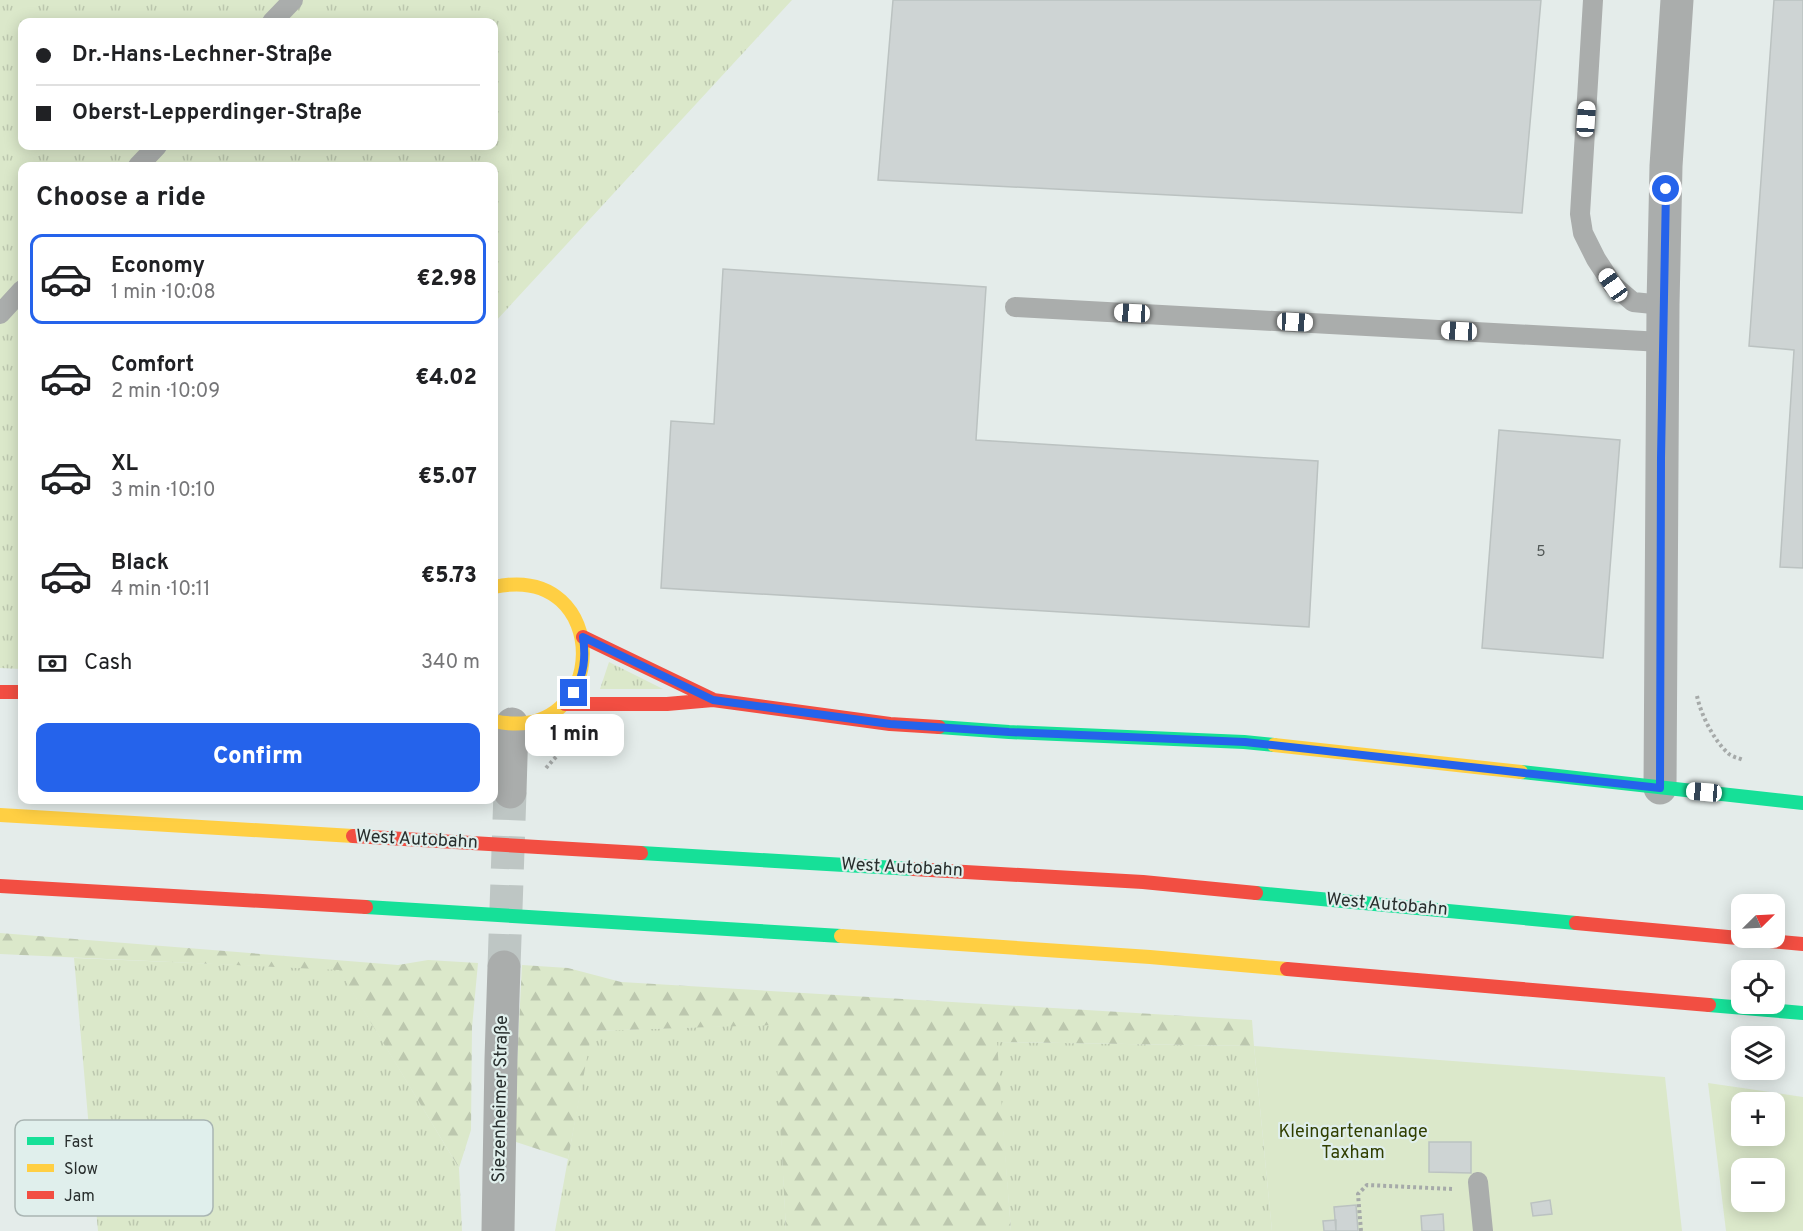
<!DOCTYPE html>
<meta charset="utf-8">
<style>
body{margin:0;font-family:Overpass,sans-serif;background:#f2f2f2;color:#202124;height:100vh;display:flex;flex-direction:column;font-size:22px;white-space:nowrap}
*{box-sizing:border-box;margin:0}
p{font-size:20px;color:#757577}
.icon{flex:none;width:33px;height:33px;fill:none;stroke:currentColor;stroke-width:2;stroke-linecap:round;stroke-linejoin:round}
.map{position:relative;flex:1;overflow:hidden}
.sheet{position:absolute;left:18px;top:162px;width:480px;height:642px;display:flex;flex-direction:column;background:#fff;border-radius:12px;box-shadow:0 3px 15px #0003}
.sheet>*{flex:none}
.top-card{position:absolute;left:18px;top:18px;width:480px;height:132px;border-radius:12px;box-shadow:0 3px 15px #0003;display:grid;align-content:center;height:132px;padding:0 18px;background:#fff}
.needle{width:39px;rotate:66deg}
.fabs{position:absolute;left:1731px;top:894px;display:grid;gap:12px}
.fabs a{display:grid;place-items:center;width:54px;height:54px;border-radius:12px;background:#fff;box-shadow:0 3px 15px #0003;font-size:30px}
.end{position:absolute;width:27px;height:27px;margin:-14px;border:8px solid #2563eb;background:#fff;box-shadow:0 0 0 3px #fff}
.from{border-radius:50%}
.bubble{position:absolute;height:42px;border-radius:12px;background:#fff;box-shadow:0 3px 15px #0003;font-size:20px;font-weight:800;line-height:42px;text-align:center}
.car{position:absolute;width:18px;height:36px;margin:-18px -9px;border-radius:8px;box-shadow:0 0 4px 2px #0007;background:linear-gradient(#fff 24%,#345 0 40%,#fff 0 76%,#345 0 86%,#fff 0)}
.top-card b{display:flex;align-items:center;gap:21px;height:57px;font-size:22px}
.top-card b+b{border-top:2px solid #e0e0e0}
.top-card i{width:15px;height:15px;background:#202124}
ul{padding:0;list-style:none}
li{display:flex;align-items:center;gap:18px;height:90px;margin:0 12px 9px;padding:0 6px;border:3px solid transparent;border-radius:12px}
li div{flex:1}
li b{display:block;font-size:22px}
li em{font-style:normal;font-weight:800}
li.on{border-color:#2563eb}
li>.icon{width:54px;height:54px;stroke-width:1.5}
h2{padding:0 18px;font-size:27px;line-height:72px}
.pay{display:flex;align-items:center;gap:15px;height:66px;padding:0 18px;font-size:22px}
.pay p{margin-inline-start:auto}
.cta{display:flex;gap:12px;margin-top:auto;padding:12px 18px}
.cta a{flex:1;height:69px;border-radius:12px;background:#2563eb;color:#fff;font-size:24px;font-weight:800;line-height:69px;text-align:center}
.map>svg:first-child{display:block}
.grass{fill:url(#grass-tufts);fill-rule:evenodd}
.forest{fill:url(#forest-firs)}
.green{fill:#dbe8ca;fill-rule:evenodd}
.building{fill:#ced4d4;stroke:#bbc2c1;stroke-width:1.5}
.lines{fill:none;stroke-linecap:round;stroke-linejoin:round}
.street-tunnel{stroke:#bec6c4;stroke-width:33;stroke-dasharray:33 16;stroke-linecap:butt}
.path{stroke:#a6aaa9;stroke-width:4;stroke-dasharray:3 3;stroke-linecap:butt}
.lane{stroke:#aaadac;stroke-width:20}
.street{stroke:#aaadac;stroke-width:33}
.fast{stroke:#16e098;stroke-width:14}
.slow{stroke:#ffcf43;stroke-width:14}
.jam{stroke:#f24e42;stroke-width:14}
.route{stroke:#2563eb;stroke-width:8}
.labels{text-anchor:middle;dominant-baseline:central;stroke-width:4.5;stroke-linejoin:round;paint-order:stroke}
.number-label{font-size:15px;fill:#525857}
.street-label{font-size:18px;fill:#282e2d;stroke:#e0efec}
.park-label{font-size:18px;fill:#313f00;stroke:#e0efec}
.key{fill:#e0efec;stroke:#a9b5b3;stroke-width:1.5}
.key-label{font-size:16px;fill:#282e2d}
</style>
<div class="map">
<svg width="1803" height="1231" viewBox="0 0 1803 1231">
<defs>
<pattern id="grass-tufts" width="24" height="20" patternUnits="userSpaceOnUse" patternTransform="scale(1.5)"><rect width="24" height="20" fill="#dbe8ca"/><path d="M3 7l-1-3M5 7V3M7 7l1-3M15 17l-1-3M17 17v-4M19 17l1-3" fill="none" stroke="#bcc7ae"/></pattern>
<pattern id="forest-firs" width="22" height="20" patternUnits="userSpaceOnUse" patternTransform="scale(1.5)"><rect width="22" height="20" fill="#dbe8ca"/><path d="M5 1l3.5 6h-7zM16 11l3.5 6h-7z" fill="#bcc7ae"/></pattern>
</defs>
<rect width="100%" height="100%" fill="#e4ecea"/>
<path class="grass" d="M0,0H792L494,323V166H22V669L0,668ZM22,22H494V146H22Z
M609,662L663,689H600Z
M74,958L339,969L459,1168L462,1231H98Z
M776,1024L786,1231H555L591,1031Z
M996,1042L1254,1046L1272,1231H1011Z"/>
<path class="forest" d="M0,933L398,965L428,960L478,963L472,1027L471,1130L459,1168L339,970L0,954Z
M522,965L568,968L621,982L1252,1020L1254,1046L997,1042L1011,1231H786L775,1025L592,1031L568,1159L513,1141Z"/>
<path class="green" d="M1254,1046L1665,1077L1682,1231H1272Z
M1708,1083L1803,1097V1231H1726ZM1742,1102H1774V1136H1742ZM1742,1168H1774V1202H1742Z"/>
<path class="building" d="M893,0H1541L1522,213L878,180Z
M1774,0H1803V568L1780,567L1794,350L1749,346Z
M723,269L986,287L976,440L1318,461L1309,627L661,588L671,421L714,424Z
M1499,430L1620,440L1603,658L1482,648Z
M1429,1142H1471V1173L1429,1172Z
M1550,1200L1552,1214L1533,1216L1531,1203Z
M1356,1205L1358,1231H1336L1334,1207Z
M1443,1214L1444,1231H1422L1421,1216Z
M1336,1220V1231H1324L1323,1221Z"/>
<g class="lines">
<path class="street-tunnel" d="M504,967L510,792"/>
<path class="path" d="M1697,696C1701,715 1714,741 1729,754C1733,757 1738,758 1743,760
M546,768L563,749
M1361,1231L1358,1194L1367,1185L1452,1189"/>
<path class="lane" d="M1593,0L1580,214L1583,233L1596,259L1613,285L1633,302L1663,305
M272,22L293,0
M138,166L157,146
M1015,307L1662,342
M0,314L22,290
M1478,1182L1483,1231"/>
<path class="street" d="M1660,788L1663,305L1666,166L1677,0
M510,792L512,724
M498,1231L501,1059L504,967"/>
<path class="fast" d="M939,727L1009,732L1244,742L1274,745
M1521,772L1803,803
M641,853L913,869
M1256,893L1576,923
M366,907L841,936
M1709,1005L1803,1013"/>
<path class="slow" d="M494,587C614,561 611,747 494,721
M1274,745L1521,772
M0,815L353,836
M841,936L1150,957L1287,969"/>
<path class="jam" d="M583,637L712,699
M0,692H22
M565,704H667L713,700L890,724L939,727
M353,836L641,853
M913,869L1143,882L1256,893
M0,886L366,907
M1576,923L1803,944
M1287,969L1709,1005"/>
</g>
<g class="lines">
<path class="route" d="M574,693C584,674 586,658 583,637L713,700L890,724L1009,732L1245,742L1660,788L1661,458L1666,189"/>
</g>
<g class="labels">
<g class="number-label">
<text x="1541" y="552">5</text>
</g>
<g class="street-label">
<text transform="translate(417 840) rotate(3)">West Autobahn</text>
<text transform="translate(902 868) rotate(3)">West Autobahn</text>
<text transform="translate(1387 905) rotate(5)">West Autobahn</text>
<text transform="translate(501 1099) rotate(-89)">Siezenheimer Straße</text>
</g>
<g class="park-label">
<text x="1353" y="1132">Kleingartenanlage<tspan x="1353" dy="21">Taxham</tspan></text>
</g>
</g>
<rect x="15" y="1120" width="198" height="96" rx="9" class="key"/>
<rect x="27" y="1137" width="27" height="8" fill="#16e098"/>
<rect x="27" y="1164" width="27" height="8" fill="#ffcf43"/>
<rect x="27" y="1191" width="27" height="8" fill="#f24e42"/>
<g class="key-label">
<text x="64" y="1147">Fast</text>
<text x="64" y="1174">Slow</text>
<text x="64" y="1201">Jam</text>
</g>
</svg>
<div class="fabs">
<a><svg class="needle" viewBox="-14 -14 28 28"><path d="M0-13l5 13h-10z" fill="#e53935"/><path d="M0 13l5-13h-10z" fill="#757577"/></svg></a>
<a><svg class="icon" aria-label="locate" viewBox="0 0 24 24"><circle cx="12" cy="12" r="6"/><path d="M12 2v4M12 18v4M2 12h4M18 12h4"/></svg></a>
<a><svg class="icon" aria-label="layers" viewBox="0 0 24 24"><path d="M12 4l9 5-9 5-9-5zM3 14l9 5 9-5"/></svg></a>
<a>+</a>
<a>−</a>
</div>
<i class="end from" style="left:1666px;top:189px"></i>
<i class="end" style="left:574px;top:693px"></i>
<div class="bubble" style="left:525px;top:714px;width:99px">1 min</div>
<i class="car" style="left:1586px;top:119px;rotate:4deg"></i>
<i class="car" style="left:1613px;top:285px;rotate:325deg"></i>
<i class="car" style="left:1132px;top:313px;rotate:273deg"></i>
<i class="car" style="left:1295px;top:322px;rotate:93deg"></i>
<i class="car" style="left:1459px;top:331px;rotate:273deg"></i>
<i class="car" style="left:1704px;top:792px;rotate:275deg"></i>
<div class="top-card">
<b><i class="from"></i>Dr.-Hans-Lechner-Straße</b>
<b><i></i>Oberst-Lepperdinger-Straße</b>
</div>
<section class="sheet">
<h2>Choose a ride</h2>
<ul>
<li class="on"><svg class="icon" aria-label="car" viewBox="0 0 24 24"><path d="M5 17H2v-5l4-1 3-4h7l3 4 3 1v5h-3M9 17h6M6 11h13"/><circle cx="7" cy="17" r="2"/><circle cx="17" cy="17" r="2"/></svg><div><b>Economy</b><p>1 min · 10:08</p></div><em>€2.98</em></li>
<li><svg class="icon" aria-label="car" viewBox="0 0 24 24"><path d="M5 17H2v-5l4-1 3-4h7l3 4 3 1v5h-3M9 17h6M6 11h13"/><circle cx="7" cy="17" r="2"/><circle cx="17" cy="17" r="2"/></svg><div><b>Comfort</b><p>2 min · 10:09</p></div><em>€4.02</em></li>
<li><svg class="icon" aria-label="car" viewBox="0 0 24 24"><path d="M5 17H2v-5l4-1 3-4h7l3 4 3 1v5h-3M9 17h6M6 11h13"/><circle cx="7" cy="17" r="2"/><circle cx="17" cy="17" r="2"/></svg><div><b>XL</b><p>3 min · 10:10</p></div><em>€5.07</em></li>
<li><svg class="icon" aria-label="car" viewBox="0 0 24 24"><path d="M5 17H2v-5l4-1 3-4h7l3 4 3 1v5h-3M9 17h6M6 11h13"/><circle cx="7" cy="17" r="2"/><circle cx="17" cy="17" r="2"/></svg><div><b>Black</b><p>4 min · 10:11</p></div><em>€5.73</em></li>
</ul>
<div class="pay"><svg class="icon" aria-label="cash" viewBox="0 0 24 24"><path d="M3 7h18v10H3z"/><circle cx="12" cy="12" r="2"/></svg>Cash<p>340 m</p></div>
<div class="cta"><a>Confirm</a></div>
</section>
</div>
